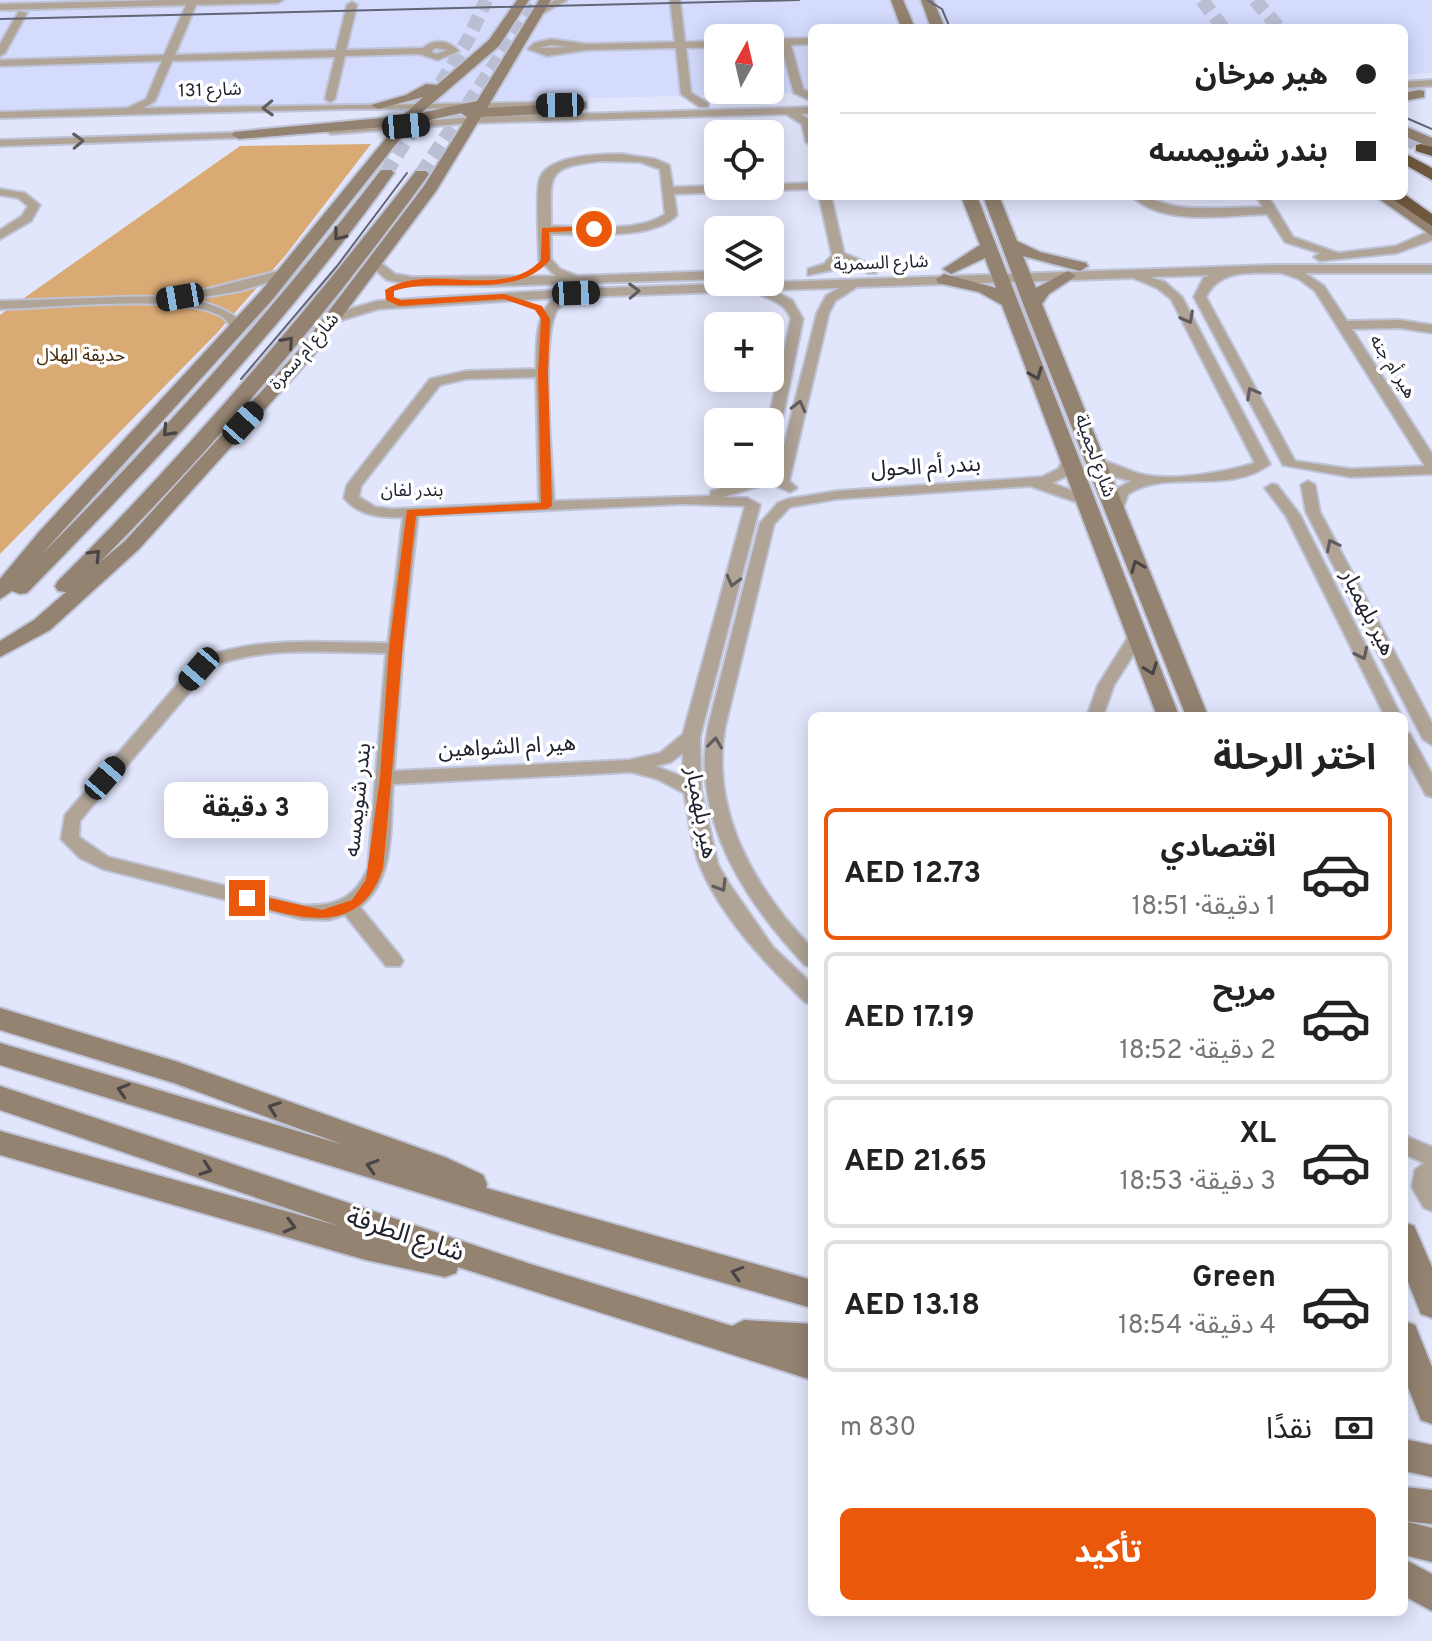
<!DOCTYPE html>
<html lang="ar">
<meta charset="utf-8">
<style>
body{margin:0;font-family:Overpass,"Noto Sans Arabic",sans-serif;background:#f2f2f2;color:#222;direction:rtl;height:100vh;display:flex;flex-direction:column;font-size:30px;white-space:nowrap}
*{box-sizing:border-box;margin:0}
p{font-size:26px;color:#767676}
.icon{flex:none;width:44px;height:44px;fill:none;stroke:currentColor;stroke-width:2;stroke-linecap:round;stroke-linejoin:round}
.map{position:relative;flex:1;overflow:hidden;direction:ltr}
.details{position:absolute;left:808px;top:712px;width:600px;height:904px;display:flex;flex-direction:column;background:#fff;border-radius:12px;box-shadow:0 4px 20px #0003;direction:rtl}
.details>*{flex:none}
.guide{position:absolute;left:808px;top:24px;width:600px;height:176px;border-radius:12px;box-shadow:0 4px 20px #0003;direction:rtl;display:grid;align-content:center;height:176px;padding:0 32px;background:#fff}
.needle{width:52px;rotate:8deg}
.controls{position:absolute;left:704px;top:24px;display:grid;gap:16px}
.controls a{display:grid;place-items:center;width:80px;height:80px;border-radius:12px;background:#fff;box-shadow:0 4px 20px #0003;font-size:40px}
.end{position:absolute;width:36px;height:36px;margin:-18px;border:10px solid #ea580c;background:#fff;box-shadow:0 0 0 4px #fff}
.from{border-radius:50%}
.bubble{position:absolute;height:56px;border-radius:12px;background:#fff;box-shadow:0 4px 20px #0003;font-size:26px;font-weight:700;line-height:56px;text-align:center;direction:rtl}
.car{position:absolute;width:24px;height:48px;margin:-24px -12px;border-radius:10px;box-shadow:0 0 6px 2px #0007;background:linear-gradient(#222 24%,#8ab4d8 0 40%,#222 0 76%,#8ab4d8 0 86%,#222 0)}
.guide b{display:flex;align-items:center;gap:28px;height:76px;font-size:30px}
.guide b+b{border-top:2px solid #e0e0e0}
.guide i{width:20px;height:20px;background:#222}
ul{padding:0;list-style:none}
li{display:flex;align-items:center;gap:24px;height:132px;margin:0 16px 12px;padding:0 16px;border:4px solid #e0e0e0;border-radius:12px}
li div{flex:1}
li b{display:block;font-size:30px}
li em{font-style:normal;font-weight:700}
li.current{border-color:#ea580c}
li>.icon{width:72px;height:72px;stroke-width:1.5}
h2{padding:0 32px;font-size:36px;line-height:96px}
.pay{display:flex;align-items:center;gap:20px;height:88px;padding:0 32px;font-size:30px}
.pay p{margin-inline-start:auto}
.primary-button{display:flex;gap:16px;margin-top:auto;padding:16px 32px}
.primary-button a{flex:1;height:92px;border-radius:12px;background:#ea580c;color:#fff;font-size:32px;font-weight:700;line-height:92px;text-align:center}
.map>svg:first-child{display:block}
.built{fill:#d4dbfd;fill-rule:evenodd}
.green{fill:#daaa75}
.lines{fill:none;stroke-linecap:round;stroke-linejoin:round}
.secondary-tunnel{stroke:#bbbfd3;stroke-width:14;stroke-dasharray:14 7;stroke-linecap:butt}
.highway-tunnel{stroke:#bbbfd3;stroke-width:14;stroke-dasharray:14 7;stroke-linecap:butt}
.street-casing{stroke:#bfc3d7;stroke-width:4}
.secondary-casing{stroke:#bfc3d7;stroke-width:4}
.highway-casing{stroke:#bfc3d7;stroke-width:4}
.street{fill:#b0a497;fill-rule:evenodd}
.secondary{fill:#948371;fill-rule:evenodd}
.highway{fill:#6f583e;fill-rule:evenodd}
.tram{stroke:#626575;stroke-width:2}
.oneway{stroke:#615c5e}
.oneway2{stroke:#494446}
.route{fill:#ea580c}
.labels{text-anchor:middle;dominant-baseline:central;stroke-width:7;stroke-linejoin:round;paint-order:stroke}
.far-street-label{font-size:18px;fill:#20222f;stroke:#fff}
.far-park-label{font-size:18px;fill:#472c08;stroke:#fff}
.street-label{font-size:22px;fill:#20222f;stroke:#fff}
.near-street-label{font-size:26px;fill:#20222f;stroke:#fff}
</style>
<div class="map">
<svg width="1432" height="1641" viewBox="0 0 1432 1641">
<rect width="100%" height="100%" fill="#e2e6fc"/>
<path class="built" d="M0,0H1432V73L1404,74V28H812V93L0,112ZM718,38H770V90H718Z"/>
<path class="green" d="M371,144L285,256L216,334L0,554V315L240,146Z"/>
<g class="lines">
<path class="secondary-tunnel" d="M386,173L469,38L486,0
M421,174L538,0"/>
<path class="highway-tunnel" d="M1202,0L1223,28
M1255,0L1279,28
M1404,136L1421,148"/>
<defs>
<path id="street" d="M164,0H283L278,3L196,5L175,55L336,50L347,5L352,2L357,5L346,50L423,48C435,38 448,40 459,51L438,60L419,54L345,56L335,99L330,102L325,99L335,57L172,61L155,101L144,108L557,102L562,105L557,108L346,109L0,118V112L127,108L146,99L162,61L0,66V60L164,55L186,5L0,10V4ZM435,48L447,50L437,54L431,52Z
M555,0H567L542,14L534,12Z
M670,0H680L685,42L718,41V47L686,48L691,93L708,103V107H700L681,94L676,48L587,50L547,56L528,49L534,43L551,39L587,44L675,42ZM551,45L567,47L540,48Z
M19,11L27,13L5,53L0,56V44Z
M812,38V44L791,45L803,89L812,94V101L794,93L781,45H770V39Z
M1432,80V86L1404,88V82Z
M812,107V113L800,114L812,121V145L806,142L802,124L786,114L474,123L331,134L326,131L331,128L474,117Z
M258,132L263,135L262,137L0,146V140Z
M621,154L655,159L669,165L673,187L812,183V189L674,194L677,215C652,241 585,233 551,234V259L560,269L578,276L718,271V279L489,286L413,285L387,280L370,265L380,262L395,274L413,277L556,276L539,260C539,243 535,191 540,178C549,155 600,154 621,154ZM601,161L640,162L660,169L665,214C639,233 582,226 551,226C551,175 544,167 601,161Z
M0,189L25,193L40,205L31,221L0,239V230L22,216L28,206L18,198L0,195Z
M819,196H831L844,253L876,267V273H868L840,260L832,270L808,275V269L824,264L832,255Z
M1132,196C1149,196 1163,205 1181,207C1208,210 1236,207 1263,207L1256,196H1268L1293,237L1338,253L1396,246L1432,230V240L1397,253L1320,261L1314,257L1320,253L1285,242L1267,214C1227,215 1164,227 1132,196Z
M1273,265H1432V273H1305L1324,286L1347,321L1400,320L1432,325V333L1400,328L1352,329L1432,454V474L1351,477L1283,465L1194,297L1204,277L1210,275L1150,277L1165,282L1182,297L1270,464C1228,496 1169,468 1128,494L1122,511L1115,515L1108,511L1116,489L1131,481L1115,477L1092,466V460C1105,458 1129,472 1145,475C1175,481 1226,472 1255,463L1171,299L1157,288L1133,278L857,287L835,301L829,313L789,481L797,488L790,492L776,486L763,485L723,497L747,498L760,505L700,737L701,790L718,865L730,885L773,947L812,984V1004L805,1002C766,964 721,917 700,866C691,844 689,817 684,793L657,779L631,772L393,784C390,825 396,879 360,907L400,956L403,961L400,966H386L345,915L328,920L302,919L103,869L80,858L61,839L65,815L199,659C259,635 325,643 388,643L403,517C381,518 359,516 344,498L347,485L430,379L466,371L536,369C537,346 534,313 555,298L378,309L335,322L330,321V315L377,301L576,289ZM1282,273L1299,279L1315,291L1425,466L1351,469L1295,461L1206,297C1220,268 1253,273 1282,273ZM839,288L826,296L817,313L776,477L753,478L711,491L710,496L554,501C552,462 540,340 557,310C561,303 571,300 577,297L752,291C767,299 784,300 791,319L768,422L770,449L777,445L803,319L792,300L772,290ZM536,377L539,502L393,509L375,507L359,497L361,486L440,385L466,379ZM683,504L745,506L683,734L660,753L629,760L394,771L403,648L418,516ZM386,653L368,868C355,899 334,907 302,905L108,857L79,837L80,821L84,816L211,667C265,645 329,653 386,653ZM683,753V777L656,766L671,762Z
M282,270L286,271V277L240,291L186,300L180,296Z
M90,298C134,297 214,289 244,325L233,328C229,324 225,318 219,315C177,294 51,308 0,309V301Z
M1069,458L1076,462L1069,475L1052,483L1089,497V503H1079L1030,486L837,499L790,507L774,524L725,727C710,812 755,889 812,948V968L805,965C745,902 691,819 708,727L760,523L778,503L788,499L837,491L1042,477L1058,469L1064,459Z
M1308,481L1315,485L1320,512L1432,723V745L1423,739L1306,512L1301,485Z
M1272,484L1277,485L1300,515L1401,716H1385L1286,516L1265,488Z
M1138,630L1146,635L1114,685L1103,716H1087L1098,685L1132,631Z
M1404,732L1410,734L1432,774V797L1426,795L1404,754Z
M1404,1135L1432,1147V1211L1424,1208L1412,1187L1415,1170L1424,1163L1404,1154Z"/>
<path id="secondary" d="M517,0H529L499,46L421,113L477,101L539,0H551L487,108L586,102V108L568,113L481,117L436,191L312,357L139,549L50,630L0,657V641L34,620L66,592L58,591L55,586L58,581C187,453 304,315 416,171H426L429,174C330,311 219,442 100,562L125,541L300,349L424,186L467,117L461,113L412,124L273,299L41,555C163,433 277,306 381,170H391L394,173C286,325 157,460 27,593L20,594L12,591L0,599V579L39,532L261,291L396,126L239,139L232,135L234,132L403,116L423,97L378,109L371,105L406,95L426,84L437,85L489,40Z
M891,0H903L915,28H901Z
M921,0H933L945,28H931Z
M1419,90L1424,91V97L1404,101V93Z
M1404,126L1432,138V148L1404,136Z
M961,196H977L1179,716H1157L1002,305L979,292L938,283L936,279L944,274L996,288L985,258L951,274L943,269L980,245Z
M983,196H999L1017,241L1040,252L1086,263L1088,266L1080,271L1023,256L1036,288L1068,271L1076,276L1049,294L1042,304L1208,716H1186L1024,306Z
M1375,196H1393L1432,224V236Z
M0,1008L178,1062L447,1158L483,1175L487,1184L486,1188L812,1280V1308L554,1234L0,1065V1043L344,1145L174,1083L0,1030Z
M0,1086L530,1264L732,1326L744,1320L812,1324V1380L458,1267L456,1273L445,1277L366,1260L0,1155V1131L339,1226L0,1110Z
M1404,1222L1414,1226L1432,1267V1318L1421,1314L1404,1272Z
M1404,1321L1415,1325L1432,1367V1424L1421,1420L1404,1377Z
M1404,1439L1432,1445V1477L1404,1471Z
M1404,1487L1432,1490V1524L1404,1521Z
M1404,1521L1432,1528V1562L1404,1555Z
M1404,1559L1432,1574V1611L1404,1596Z"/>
<path id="highway" d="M1421,144L1432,147V156L1416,151V145Z
M1404,153L1432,168V180L1404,164Z
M1404,194L1432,214V226L1388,196Z"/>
</defs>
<use href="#street" class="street-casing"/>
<use href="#secondary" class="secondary-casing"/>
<use href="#highway" class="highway-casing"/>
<use href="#street" class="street"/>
<use href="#secondary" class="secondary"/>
<use href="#highway" class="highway"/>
<path class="tram" d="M927,0L942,9L950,28
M0,19L799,0
M1404,117L1432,129
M241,379L337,266L407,173"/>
</g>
<defs><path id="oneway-chevron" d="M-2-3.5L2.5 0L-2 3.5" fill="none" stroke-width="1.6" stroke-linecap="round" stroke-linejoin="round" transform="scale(2)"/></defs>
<g class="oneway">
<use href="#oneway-chevron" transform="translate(268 108) rotate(178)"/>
<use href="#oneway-chevron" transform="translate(78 141) rotate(-2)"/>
<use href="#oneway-chevron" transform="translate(634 291) rotate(-2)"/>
<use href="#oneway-chevron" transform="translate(1188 318) rotate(62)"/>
<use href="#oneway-chevron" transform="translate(1252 393) rotate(-119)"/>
<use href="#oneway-chevron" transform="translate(799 406) rotate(-76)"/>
<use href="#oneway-chevron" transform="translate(1332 545) rotate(-117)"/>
<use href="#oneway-chevron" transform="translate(733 581) rotate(105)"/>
<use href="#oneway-chevron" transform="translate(1362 654) rotate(64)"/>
<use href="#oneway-chevron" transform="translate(715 743) rotate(-83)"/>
<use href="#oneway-chevron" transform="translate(721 886) rotate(59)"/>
</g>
<g class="oneway2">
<use href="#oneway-chevron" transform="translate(339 235) rotate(128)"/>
<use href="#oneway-chevron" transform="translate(288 342) rotate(-49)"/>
<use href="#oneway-chevron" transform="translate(1036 374) rotate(69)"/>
<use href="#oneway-chevron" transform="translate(168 431) rotate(133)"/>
<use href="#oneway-chevron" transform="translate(95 555) rotate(-46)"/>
<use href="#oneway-chevron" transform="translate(1137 566) rotate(-112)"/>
<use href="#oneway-chevron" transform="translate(1151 669) rotate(70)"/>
<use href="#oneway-chevron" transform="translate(123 1090) rotate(-163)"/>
<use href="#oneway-chevron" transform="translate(274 1108) rotate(-160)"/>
<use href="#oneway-chevron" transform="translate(372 1166) rotate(-163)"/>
<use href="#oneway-chevron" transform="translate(206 1169) rotate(19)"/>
<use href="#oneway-chevron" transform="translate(290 1226) rotate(15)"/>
<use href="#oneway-chevron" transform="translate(737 1273) rotate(-164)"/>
</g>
<path class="route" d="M594,226L597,230L549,232L550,260C515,302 440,275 394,291V297L401,300L504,294L542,306L550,319L548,373L552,506L547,509L416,516C402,633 395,751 383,868C360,939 298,918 242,902V895L247,893L322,910L352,900L366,880L380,778L389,648L407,510L541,503L538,373L541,319L535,310L504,299L399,306L386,300L385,290C429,261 502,302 541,260L542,228Z"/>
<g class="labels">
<g class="far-street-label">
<text transform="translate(210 91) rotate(-2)">شارع 131</text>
<text transform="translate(881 264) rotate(-2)">شارع السمرية</text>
<text transform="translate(305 352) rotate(-49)">شارع ام سمرة</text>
<text transform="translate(1392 367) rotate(58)">هير أم جنه</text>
<text transform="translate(1094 456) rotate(70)">شارع لجميلة</text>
<text x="412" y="491">بندر لفان</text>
</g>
<g class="far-park-label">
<text x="81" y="356">حديقة الهلال</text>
</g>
<g class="street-label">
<text transform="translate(926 468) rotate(-3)">بندر أم الحول</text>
<text transform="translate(1367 613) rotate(63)">هير بلهمبار</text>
<text transform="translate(507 748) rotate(-3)">هير ام الشواهين</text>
<text transform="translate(359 800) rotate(-84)">بندر شويمسه</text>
<text transform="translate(700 813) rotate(79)">هير بلهمبار</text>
</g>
<g class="near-street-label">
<text transform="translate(405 1236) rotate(18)">شارع الطرفة</text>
</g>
</g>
</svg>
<div class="controls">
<a><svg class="needle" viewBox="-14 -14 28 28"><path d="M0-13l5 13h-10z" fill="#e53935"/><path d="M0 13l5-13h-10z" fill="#767676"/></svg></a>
<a><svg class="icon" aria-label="locate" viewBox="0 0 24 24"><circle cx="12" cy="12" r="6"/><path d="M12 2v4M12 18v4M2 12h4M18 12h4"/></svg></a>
<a><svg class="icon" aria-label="layers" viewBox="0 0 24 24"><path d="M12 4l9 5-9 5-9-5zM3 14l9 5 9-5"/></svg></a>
<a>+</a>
<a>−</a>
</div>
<i class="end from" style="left:594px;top:229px"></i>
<i class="end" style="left:247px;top:898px"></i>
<div class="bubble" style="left:164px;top:782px;width:164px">3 دقيقة</div>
<i class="car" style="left:560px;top:105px;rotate:269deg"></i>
<i class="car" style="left:406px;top:126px;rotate:85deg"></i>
<i class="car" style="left:576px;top:293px;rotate:88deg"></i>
<i class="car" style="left:180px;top:297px;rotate:260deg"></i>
<i class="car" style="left:243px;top:423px;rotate:42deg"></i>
<i class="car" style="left:199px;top:669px;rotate:221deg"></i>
<i class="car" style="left:105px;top:778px;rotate:41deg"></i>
<div class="guide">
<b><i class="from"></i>هير مرخان</b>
<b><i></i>بندر شويمسه</b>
</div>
<section class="details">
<h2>اختر الرحلة</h2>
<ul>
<li class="current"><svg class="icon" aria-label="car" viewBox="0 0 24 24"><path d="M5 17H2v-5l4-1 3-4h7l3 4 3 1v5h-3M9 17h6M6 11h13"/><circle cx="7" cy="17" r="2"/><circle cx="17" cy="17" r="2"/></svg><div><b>اقتصادي</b><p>1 دقيقة · 18:51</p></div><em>AED 12.73</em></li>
<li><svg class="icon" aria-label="car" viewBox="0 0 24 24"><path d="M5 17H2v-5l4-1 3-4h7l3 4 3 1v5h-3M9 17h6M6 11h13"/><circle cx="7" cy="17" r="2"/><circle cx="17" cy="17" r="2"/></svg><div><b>مريح</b><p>2 دقيقة · 18:52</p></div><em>AED 17.19</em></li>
<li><svg class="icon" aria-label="car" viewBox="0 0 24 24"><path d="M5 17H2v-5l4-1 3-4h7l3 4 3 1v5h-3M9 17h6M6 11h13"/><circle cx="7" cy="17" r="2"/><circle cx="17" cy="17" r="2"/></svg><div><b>XL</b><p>3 دقيقة · 18:53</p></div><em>AED 21.65</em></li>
<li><svg class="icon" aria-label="car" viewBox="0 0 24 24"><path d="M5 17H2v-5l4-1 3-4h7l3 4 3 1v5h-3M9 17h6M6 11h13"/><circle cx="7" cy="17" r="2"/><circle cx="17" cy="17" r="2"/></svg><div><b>Green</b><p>4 دقيقة · 18:54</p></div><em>AED 13.18</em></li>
</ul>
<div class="pay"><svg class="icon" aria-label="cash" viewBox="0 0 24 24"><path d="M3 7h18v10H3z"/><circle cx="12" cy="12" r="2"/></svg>نقدًا<p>830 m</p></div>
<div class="primary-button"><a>تأكيد</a></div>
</section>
</div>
